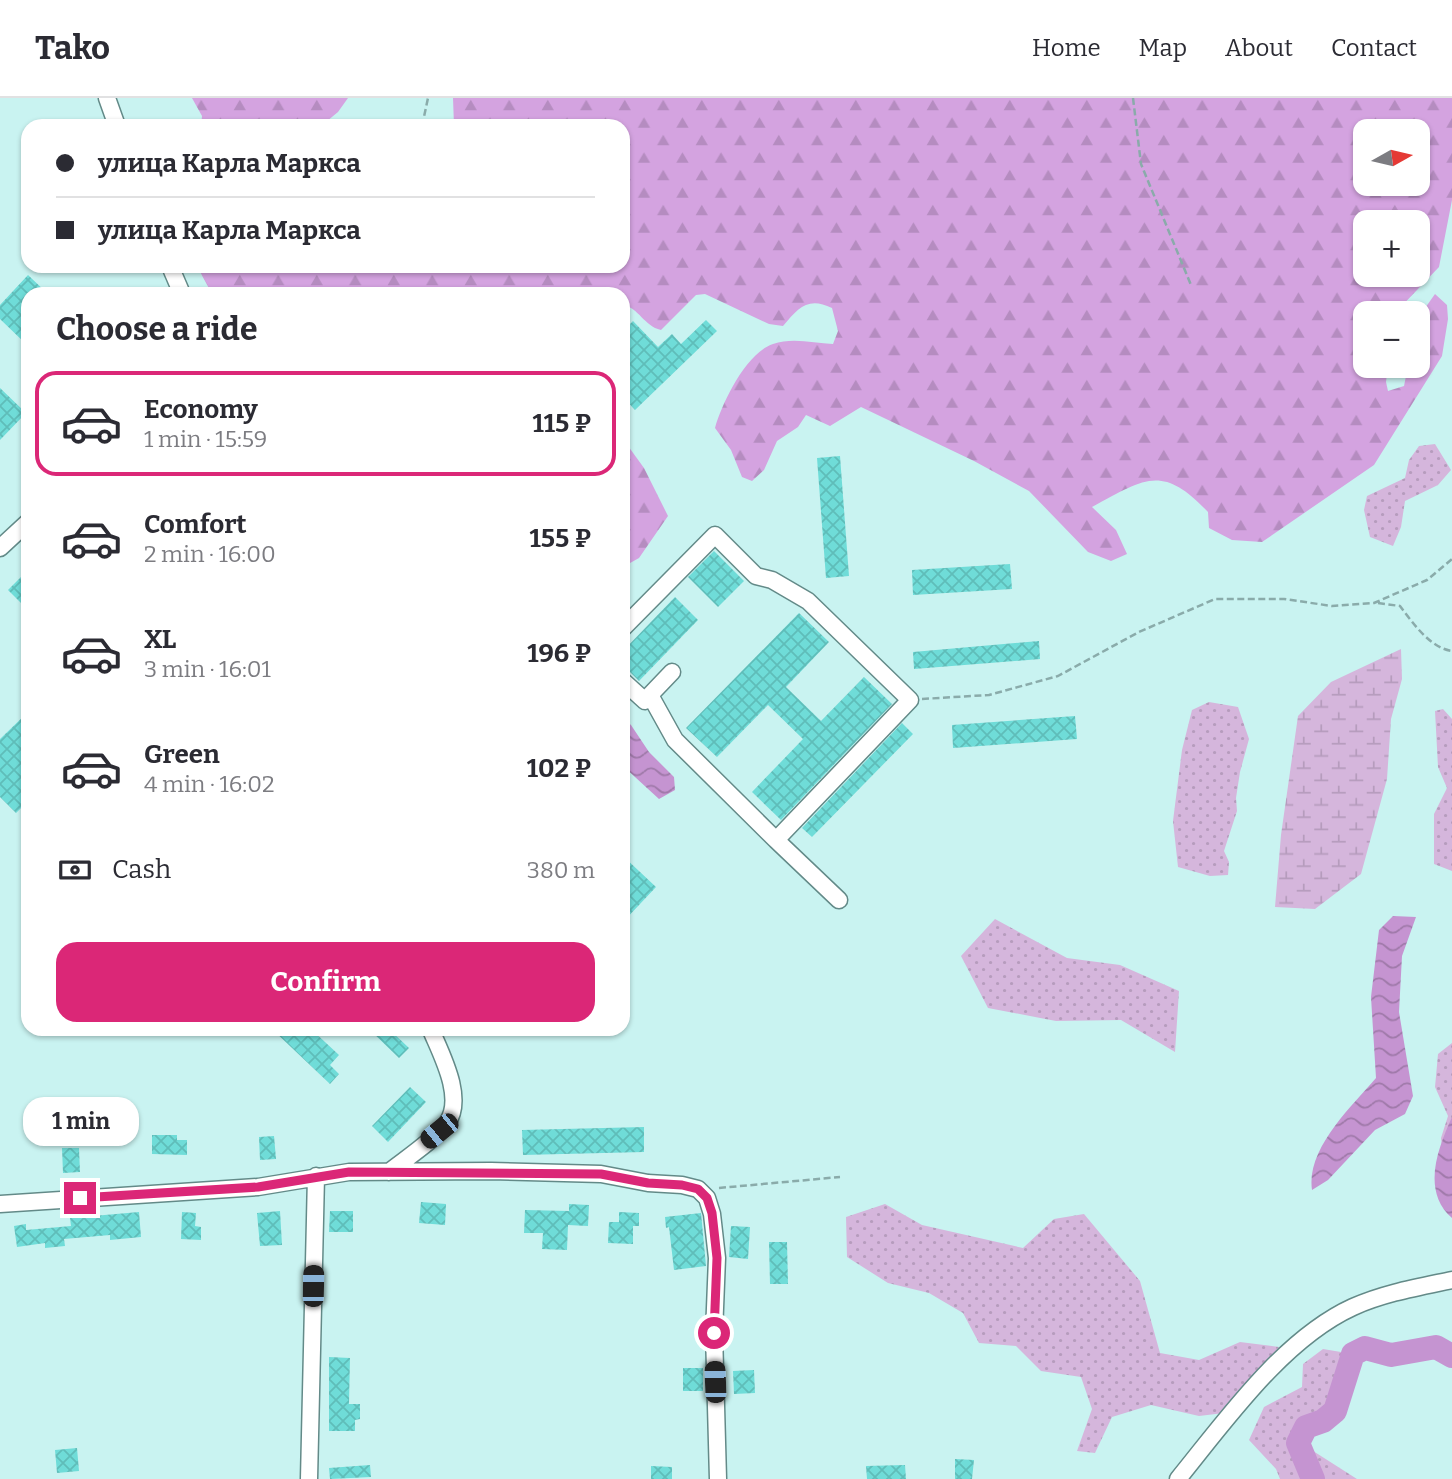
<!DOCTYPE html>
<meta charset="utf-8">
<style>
body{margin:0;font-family:Bitter,serif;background:#f7f7f7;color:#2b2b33;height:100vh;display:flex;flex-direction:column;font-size:26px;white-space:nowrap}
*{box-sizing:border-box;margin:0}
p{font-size:23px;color:#7c7c81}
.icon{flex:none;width:38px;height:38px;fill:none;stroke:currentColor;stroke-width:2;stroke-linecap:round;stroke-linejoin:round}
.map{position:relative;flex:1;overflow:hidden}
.panel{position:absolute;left:21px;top:189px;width:609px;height:749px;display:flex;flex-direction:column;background:#fff;border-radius:21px;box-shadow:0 2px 5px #0004}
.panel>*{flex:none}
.banner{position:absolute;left:21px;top:21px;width:609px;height:154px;border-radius:21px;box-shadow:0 2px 5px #0004;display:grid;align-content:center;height:154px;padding:0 35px;background:#fff}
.needle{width:46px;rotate:82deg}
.fabs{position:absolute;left:1353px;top:21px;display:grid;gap:14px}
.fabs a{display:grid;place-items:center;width:77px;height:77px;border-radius:14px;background:#fff;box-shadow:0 2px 5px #0004;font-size:35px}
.end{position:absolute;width:32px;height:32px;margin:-16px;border:9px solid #db2777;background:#fff;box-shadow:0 0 0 4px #fff}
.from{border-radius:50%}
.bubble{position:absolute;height:49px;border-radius:21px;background:#fff;box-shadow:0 2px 5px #0004;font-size:23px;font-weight:700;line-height:49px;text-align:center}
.car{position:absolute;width:21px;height:42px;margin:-21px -10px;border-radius:9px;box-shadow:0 0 5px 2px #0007;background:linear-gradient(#222 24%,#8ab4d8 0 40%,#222 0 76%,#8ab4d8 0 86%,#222 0)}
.banner b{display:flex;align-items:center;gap:24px;height:66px;font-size:26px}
.banner b+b{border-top:2px solid #e1e1e2}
.banner i{width:18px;height:18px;background:#2b2b33}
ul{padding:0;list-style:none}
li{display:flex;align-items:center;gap:21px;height:105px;margin:0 14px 10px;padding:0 21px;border:4px solid transparent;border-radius:21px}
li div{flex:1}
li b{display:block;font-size:26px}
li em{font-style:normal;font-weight:700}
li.current{border-color:#db2777}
li>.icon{width:63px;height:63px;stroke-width:1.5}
h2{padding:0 35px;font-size:32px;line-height:84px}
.pay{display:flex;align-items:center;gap:18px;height:77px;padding:0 35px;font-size:26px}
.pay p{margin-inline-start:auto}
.button{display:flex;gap:14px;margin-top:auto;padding:14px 35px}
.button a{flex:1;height:80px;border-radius:21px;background:#db2777;color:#fff;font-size:28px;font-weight:700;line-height:80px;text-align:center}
header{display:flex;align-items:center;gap:42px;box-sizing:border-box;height:98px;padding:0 35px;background:#fff;border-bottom:2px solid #e1e1e2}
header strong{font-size:33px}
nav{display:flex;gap:38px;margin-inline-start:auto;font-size:24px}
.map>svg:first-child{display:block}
.grass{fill:url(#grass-dots)}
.forest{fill:url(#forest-firs);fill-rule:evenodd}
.wetland{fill:url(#wetland-marsh)}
.water{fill:url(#water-waves)}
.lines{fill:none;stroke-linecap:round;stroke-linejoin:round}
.river{stroke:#c594d1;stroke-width:24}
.building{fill:url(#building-cross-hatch)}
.minor-casing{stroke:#638a88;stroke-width:19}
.path{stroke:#8aabaa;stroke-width:2.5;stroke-dasharray:7 3.5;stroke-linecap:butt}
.minor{stroke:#fff;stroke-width:16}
.route{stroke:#db2777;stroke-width:9}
</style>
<header>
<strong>Tako</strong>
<nav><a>Home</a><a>Map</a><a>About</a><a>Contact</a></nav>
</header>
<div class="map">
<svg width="1452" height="1381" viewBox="0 0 1452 1381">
<defs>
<pattern id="grass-dots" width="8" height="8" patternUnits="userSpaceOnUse" patternTransform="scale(1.75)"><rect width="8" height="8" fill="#d5b6dc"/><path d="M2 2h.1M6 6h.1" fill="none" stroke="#b69cbd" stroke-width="1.8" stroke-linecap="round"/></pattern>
<pattern id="forest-firs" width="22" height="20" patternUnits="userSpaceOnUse" patternTransform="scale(1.75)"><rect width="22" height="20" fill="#d4a3e0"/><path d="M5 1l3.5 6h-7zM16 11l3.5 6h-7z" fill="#b58cc0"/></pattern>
<pattern id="wetland-marsh" width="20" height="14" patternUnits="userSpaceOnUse" patternTransform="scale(1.75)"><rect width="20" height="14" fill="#d5b6dc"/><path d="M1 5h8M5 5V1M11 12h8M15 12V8" fill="none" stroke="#b69cbd"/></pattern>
<pattern id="water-waves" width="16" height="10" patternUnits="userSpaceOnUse" patternTransform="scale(1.75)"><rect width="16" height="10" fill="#c594d1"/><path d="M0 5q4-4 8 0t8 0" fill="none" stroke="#9f79a9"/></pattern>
<pattern id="building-cross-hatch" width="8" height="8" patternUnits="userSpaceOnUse" patternTransform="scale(1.75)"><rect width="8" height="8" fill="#6fdcd8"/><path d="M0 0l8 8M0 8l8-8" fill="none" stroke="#5fbdb9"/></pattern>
</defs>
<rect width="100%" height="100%" fill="#c9f3f1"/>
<path class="grass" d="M1435,346L1451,372L1438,387L1405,403L1401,429L1393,448L1370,439L1364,412L1367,398L1405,380L1409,362L1419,348Z
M1209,604L1238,609L1249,641L1240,674L1236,700L1237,713L1224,753L1229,764L1228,777L1210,778L1178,769L1173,723L1182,652L1192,612Z
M1443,611L1452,621V773L1434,766V716L1447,690L1438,669L1435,613Z
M995,821L1067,860L1120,867L1179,893L1175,954L1121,922L1056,923L988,910L961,858Z
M1452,945V1044L1443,1058L1441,1040L1448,1018L1435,989L1438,956Z
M885,1106L922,1127L1023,1150L1054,1121L1084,1116L1140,1183L1160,1255L1199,1262L1240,1244L1279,1249L1224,1315L1199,1318L1151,1307L1112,1319L1095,1355L1077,1353L1092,1311L1081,1279L1041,1273L1016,1248L979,1245L963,1215L929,1195L888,1185L847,1159L846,1119Z
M1323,1251L1353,1256L1335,1313L1323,1323L1306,1329L1299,1344L1357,1381H1280L1276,1371L1249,1342L1264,1309L1302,1289L1303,1266Z"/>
<path class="forest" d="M192,0H348L338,14L321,28H201L202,18Z
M453,0H1452V102L1439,169L1395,215H1365V268H1388L1386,284L1388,293L1404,288L1408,268H1418V220L1435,196L1447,207L1448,221L1442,258L1374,367L1262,444L1232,442L1209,430L1208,414C1162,365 1144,381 1092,409L1116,432L1127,456L1111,463L1088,454L1029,393L974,363L861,309L830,328L806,317L798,329L777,343L764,372L752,383L742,379L731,352L715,330C722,305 746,255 773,246C792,239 814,245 833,246L838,233L832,210C808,198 798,210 783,228L769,226L705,196L696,197L661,232C644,228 639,210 623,207V196H212L197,168H623V28H454ZM1365,33H1418V86H1365ZM1418,124V177H1365V124Z
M623,341L644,370L668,418L639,460L623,469Z"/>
<path class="wetland" d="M1401,551L1402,581L1391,621L1387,681L1361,776L1315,811L1275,809L1281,737L1298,618L1331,584Z"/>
<path class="water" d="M623,620L631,627L649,654L674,679L675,692L659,701L623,668Z
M1393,818L1416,819L1402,858L1399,914L1413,998L1405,1016L1375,1032L1328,1082L1312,1092C1306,1051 1351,1009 1376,980L1371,899L1379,832Z
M1452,1019V1120C1421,1093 1438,1050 1452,1019Z"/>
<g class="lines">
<path class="river" d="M1313,1381L1298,1345L1306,1329L1323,1323L1335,1313L1353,1256L1365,1250L1391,1257L1436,1249L1452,1258"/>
</g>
<path class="building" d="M28,177L48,196H28V248L0,221V207Z
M706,222L717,233L635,312L623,299V233L633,223L658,249L672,236L681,246Z
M0,290L26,315L0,342Z
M840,358L849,478L826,480L817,360Z
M714,453L744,483L718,509L688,479Z
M1010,466L1012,491L913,497L912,472Z
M28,472V512L8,492Z
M675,499L698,522L639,583L623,567V553Z
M799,515L829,544L786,589L821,623L864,579L892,606L781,722L752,694L803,641L768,607L717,659L686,630Z
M1039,543L1040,561L914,571L913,554Z
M28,614V703L16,715L0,699V641Z
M1075,618L1077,641L953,650L952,627Z
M902,625L913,636L812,739L802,730Z
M623,758L656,789L623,824Z
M272,931H311L339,957L330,967L339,976L330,986Z
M369,931H389L409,950L399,960Z
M410,989L426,1004L388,1044L372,1028Z
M644,1029V1054L523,1057L522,1032Z
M152,1037H177V1042H187V1057L152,1056Z
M274,1038L276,1061L260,1062L259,1039Z
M62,1050H79L80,1074L63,1075Z
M421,1104L446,1106L445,1127L419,1125Z
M569,1106L589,1107L588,1128L568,1127L567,1152L542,1151L543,1135H524L525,1112L569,1113Z
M280,1113L282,1147L260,1148L257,1115Z
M330,1113H353V1134H329Z
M139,1114L141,1139L110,1142V1137L64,1141L65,1148L45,1150V1145L17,1149L14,1128L26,1126V1132L71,1128L70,1120Z
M182,1114L196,1115L195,1128L201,1129V1142L181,1141Z
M619,1114L639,1115V1128H633V1146L608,1145L609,1124H619Z
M701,1115L706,1168L674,1172L669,1129L666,1130L665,1119Z
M731,1128L750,1129L748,1161L729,1159Z
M769,1144H787L788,1186H770Z
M329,1259L350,1260L349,1306H360V1321L355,1322V1333H329Z
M683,1270H703V1293H683Z
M754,1272L755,1295L734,1296L733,1273Z
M77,1350L79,1373L57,1375L55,1352Z
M955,1361L974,1362L972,1381H955Z
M370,1367L371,1379L330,1381L329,1370Z
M905,1367L906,1381H867L866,1368Z
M651,1368L672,1369V1381H651Z"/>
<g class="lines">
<defs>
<path id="minor" d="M107,0L117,28
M170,168L182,196
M0,450L28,424
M623,530L715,437L756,478L772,482L808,503L910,602L776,742L675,642L650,597L645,603L623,583
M650,597L672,574
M776,742L839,802
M389,1074C404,1062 437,1040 447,1025C465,1000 441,956 431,932
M0,1106L258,1089L349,1074L491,1073L601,1076L648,1085L682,1087L698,1091L707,1100L712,1116L717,1160L714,1235L718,1381
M309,1381L316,1078
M1178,1381C1226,1322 1283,1241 1353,1209C1384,1195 1419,1189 1452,1182"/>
</defs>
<use href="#minor" class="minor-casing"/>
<path class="path" d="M1133,0L1141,66L1191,187
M422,28L428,0
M1378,505L1400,508C1413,525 1430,550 1452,553
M922,601L989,597L1058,578L1139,534L1215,501H1284L1332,508L1374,505L1427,482L1452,461
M719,1090L840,1079"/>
<use href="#minor" class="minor"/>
</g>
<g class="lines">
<path class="route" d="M80,1100L258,1089L349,1074L601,1076L648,1085L682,1087L698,1091L707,1100L712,1115L717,1160L714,1235"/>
</g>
</svg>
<div class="fabs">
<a><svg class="needle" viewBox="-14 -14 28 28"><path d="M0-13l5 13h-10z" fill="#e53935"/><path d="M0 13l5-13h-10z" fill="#7c7c81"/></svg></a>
<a>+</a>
<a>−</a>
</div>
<i class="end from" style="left:714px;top:1235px"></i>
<i class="end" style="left:80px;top:1100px"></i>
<div class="bubble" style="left:23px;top:999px;width:116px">1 min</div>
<i class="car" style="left:439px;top:1033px;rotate:231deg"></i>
<i class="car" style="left:313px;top:1188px;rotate:1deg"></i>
<i class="car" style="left:715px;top:1284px;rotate:358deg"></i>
<div class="banner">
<b><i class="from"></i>улица Карла Маркса</b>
<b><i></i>улица Карла Маркса</b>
</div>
<section class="panel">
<h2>Choose a ride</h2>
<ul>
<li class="current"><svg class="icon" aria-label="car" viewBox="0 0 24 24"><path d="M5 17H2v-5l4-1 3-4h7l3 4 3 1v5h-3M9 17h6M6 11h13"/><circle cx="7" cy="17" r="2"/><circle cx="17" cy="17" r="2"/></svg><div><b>Economy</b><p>1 min · 15:59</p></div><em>115 ₽</em></li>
<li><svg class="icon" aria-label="car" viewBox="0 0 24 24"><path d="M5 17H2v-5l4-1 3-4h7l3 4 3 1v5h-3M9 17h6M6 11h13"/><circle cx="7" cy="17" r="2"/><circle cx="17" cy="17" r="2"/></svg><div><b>Comfort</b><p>2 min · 16:00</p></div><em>155 ₽</em></li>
<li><svg class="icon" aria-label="car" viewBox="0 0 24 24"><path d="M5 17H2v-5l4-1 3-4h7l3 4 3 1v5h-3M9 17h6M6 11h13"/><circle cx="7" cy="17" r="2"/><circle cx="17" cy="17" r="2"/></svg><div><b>XL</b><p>3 min · 16:01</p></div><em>196 ₽</em></li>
<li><svg class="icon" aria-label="car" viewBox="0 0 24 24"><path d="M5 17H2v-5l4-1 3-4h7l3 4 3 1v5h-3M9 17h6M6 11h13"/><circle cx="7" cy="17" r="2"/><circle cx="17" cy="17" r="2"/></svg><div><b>Green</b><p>4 min · 16:02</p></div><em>102 ₽</em></li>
</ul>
<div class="pay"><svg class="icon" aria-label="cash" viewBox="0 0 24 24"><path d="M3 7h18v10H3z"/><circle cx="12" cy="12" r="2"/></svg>Cash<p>380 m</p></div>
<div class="button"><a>Confirm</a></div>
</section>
</div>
